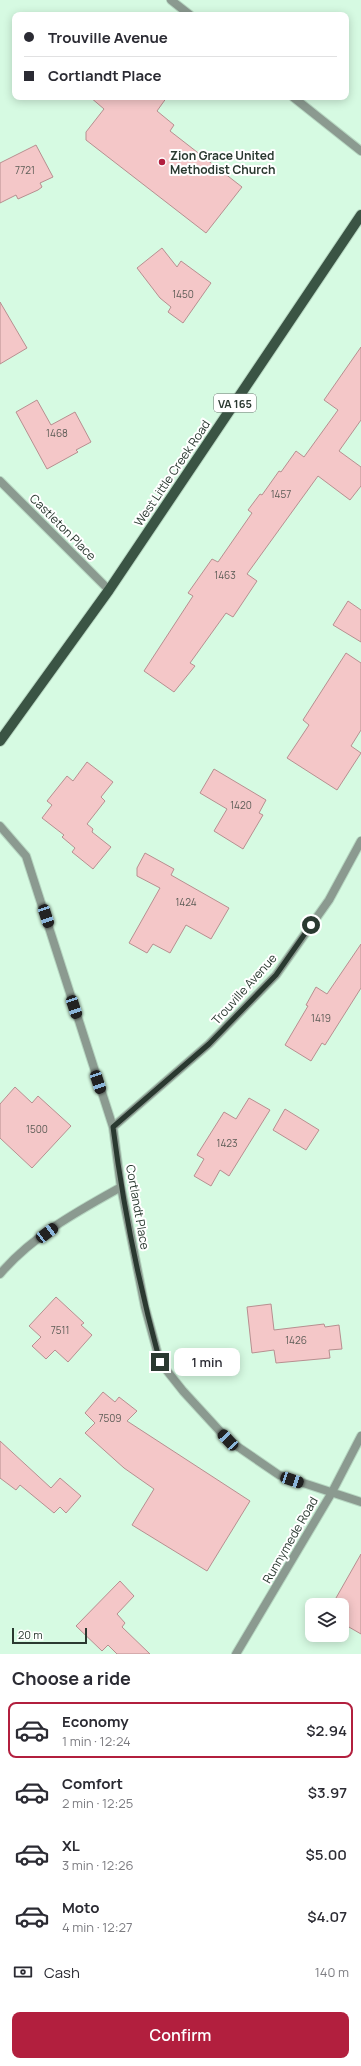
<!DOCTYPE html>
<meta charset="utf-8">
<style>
body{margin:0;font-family:Manrope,sans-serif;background:#f2f2f3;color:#2b2b33;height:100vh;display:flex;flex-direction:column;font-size:15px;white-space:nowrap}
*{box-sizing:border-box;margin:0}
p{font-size:13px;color:#7c7c81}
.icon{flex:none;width:22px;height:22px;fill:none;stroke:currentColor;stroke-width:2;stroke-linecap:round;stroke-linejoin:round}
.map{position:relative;height:1654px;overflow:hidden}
.drawer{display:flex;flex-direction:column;background:#fff;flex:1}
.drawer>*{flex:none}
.hud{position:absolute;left:12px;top:12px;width:337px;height:88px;border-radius:8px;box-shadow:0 2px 10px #0003;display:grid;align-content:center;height:88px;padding:0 12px;background:#fff}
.tools{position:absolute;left:305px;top:1598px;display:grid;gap:8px}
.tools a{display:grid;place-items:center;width:44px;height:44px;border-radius:8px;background:#fff;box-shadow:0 2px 10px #0003;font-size:20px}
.scale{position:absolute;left:12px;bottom:10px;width:75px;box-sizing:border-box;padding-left:4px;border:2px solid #2a3930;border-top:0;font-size:11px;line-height:14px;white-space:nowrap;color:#2a3930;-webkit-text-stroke:3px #fff;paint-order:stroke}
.end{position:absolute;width:18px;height:18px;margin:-9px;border:5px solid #2a3930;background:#fff;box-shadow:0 0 0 2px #fff}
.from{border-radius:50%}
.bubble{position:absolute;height:28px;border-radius:8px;background:#fff;box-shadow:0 2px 10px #0003;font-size:13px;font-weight:600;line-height:28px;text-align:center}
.car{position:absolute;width:12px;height:24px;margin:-12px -6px;border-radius:5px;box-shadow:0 0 3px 1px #0007;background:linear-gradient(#222 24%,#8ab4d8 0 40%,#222 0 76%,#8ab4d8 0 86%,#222 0)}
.hud b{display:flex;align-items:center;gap:14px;height:38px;font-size:15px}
.hud b+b{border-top:1px solid #e1e1e2}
.hud i{width:10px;height:10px;background:#2b2b33}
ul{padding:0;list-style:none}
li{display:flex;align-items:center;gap:12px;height:56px;margin:0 8px 6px;padding:0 4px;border:2px solid transparent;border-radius:8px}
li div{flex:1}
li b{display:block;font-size:15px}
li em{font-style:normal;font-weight:600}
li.selected{border-color:#b21f3e}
li>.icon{width:36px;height:36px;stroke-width:1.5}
h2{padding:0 12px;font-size:18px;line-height:48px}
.pay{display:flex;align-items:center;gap:10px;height:44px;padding:0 12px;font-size:15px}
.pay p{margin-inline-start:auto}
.button{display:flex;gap:8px;margin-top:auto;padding:8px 12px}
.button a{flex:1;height:46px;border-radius:8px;background:#b21f3e;color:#fff;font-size:16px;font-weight:600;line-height:46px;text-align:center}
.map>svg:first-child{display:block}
.building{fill:#f4c7c8;stroke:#b78f90}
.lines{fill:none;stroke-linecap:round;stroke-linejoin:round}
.minor-casing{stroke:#b7d7c2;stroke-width:10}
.primary-casing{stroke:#b7d7c2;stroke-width:12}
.minor{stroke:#8b9a90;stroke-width:8}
.primary{stroke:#3a5444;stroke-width:10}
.route{stroke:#2a3930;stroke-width:5}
.poi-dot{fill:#b21f3e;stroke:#fff;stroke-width:1.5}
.labels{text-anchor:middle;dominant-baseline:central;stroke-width:4;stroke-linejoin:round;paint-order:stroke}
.number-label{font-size:10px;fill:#5c5c56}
.shield{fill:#fff;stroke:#6a746e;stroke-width:1}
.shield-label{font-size:11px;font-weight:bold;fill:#2a3930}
.poi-label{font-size:12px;font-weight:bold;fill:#2a3930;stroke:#fff;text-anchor:start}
.street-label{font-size:12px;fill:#2a3930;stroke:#fff}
</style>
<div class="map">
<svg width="361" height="1654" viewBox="0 0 361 1654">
<rect width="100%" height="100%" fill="#d6fae2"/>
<path class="building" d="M90,97H167L157,111L174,125L170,131L242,187L206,233L86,140V132L104,109Z
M36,145L53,177L40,183L42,187L38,190L18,199L16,195L0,203V163Z
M162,248L177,267L181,261L211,283L183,323L168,312L171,307L160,298L137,268Z
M0,302L27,348L0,364Z
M361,347V420L339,451L361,467V486L350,500L318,476L247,574L257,581L233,617L226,613L190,663L195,666L174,692L144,671L193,596L188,593L212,559L218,562L252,513L248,510L260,494L262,495L279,471L281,472L296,451L304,457L338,410L324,400Z
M37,400L51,425L75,412L91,442L76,450L78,452L47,469L16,412Z
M348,601L361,610V642L333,625Z
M346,653L361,663V730L351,746L361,753L337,790L287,758L309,725L303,720Z
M87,762L113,782L101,797L105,801L87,824L93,829L92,832L111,847L93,869L72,852L75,848L62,837L64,835L42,818L52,805L47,801L67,776L73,781Z
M214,769L266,800L259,813L263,815L243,849L214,831L227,809L200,793Z
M145,853L174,869L171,875L229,908L211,939L186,925L170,953L153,944L147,953L129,943L160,888L137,876V868Z
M361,944V988L325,1045L322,1043L311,1061L285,1045L308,1006L306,1005L316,987L327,994Z
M15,1087L32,1103L38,1096L71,1126L32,1168L0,1138V1104Z
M249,1098L270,1110L229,1176L220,1170L211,1186L194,1176L204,1159L197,1155L224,1112L236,1119Z
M285,1109L319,1130L306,1150L273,1130Z
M56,1297L84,1323L81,1325L92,1335L68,1362L55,1350L46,1359L32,1346L41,1337L29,1326Z
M271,1304L274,1330L324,1324L325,1327L339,1325L342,1349L329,1350L330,1358L276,1363L274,1350L252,1353L247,1307Z
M103,1392L115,1402L119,1397L137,1411L127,1421L250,1501L207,1571L132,1525L154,1489L124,1468L85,1433L95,1423L85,1413Z
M0,1441L51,1488L60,1478L81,1496L66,1513L60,1507L54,1513L20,1485L16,1490L0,1478Z
M361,1554V1634L342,1623V1605H332Z
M120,1581L134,1596L117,1614L125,1623L122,1627L150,1654H117L108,1645L102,1651L76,1626Z"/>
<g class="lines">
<defs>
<path id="minor" d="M171,0L190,15
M293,97L361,151
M0,481L109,590
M0,826L26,856L113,1127L121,1187L145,1307L160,1362L183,1391L228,1440L279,1475L361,1502
M113,1127L209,1044L276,975L329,900L361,841
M0,1274C32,1236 78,1211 121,1187
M236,1654L331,1494L361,1436"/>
<path id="primary" d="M0,741L109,590L361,215"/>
</defs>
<use href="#minor" class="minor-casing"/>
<use href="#primary" class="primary-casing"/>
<use href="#minor" class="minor"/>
<use href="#primary" class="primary"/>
</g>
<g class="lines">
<path class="route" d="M160,1362C139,1285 123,1206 113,1127L209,1044L276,975L311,925"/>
</g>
<circle class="poi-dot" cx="162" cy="162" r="4"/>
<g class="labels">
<g class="number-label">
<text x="25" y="170">7721</text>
<text x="183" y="294">1450</text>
<text x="57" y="433">1468</text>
<text x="281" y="494">1457</text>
<text x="225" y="575">1463</text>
<text x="241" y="805">1420</text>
<text x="186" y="902">1424</text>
<text x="321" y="1018">1419</text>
<text x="37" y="1129">1500</text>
<text x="227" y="1143">1423</text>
<text x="60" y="1330">7511</text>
<text x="296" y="1340">1426</text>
<text x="110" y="1418">7509</text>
</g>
<rect class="shield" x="214" y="394" width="42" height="18" rx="3"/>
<g class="shield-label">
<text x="235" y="403">VA 165</text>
</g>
<g class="poi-label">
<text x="170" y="155">Zion Grace United<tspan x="170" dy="14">Methodist Church</tspan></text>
</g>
<g class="street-label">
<text transform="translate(172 473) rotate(-56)">West Little Creek Road</text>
<text transform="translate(63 527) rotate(45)">Castleton Place</text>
<text transform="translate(244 989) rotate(-48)">Trouville Avenue</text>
<text transform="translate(138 1207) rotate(80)">Cortlandt Place</text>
<text transform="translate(290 1540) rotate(-60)">Runnymede Road</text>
</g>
</g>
</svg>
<div class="tools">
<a><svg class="icon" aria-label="layers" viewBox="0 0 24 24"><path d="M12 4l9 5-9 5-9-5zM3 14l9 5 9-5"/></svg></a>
</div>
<div class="scale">20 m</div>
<i class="end from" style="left:311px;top:925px"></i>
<i class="end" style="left:160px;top:1362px"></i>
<div class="bubble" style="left:174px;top:1348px;width:66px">1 min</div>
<i class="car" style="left:46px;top:916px;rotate:162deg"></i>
<i class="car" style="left:74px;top:1007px;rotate:162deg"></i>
<i class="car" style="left:98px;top:1082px;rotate:162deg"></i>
<i class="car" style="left:47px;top:1233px;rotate:53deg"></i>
<i class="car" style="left:228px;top:1440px;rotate:317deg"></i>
<i class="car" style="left:292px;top:1480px;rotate:109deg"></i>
<div class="hud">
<b><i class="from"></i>Trouville Avenue</b>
<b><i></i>Cortlandt Place</b>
</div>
</div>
<section class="drawer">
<h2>Choose a ride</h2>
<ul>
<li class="selected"><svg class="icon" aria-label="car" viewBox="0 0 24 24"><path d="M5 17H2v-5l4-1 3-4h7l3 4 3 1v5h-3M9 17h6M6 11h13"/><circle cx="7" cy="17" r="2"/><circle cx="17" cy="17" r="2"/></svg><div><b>Economy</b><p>1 min · 12:24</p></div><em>$2.94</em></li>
<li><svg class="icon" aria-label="car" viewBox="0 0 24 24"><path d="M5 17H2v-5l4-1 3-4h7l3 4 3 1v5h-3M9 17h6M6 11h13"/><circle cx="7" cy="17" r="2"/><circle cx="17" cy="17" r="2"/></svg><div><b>Comfort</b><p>2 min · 12:25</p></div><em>$3.97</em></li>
<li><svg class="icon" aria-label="car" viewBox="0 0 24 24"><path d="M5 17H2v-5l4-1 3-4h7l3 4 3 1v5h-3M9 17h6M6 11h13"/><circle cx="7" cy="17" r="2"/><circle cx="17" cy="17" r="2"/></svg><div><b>XL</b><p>3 min · 12:26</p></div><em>$5.00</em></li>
<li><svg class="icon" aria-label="car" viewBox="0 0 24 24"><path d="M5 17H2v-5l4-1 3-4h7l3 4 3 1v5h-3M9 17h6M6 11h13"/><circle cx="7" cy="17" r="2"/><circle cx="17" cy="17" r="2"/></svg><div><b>Moto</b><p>4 min · 12:27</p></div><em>$4.07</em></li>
</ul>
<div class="pay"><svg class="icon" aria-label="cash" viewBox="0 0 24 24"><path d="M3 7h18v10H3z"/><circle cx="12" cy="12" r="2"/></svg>Cash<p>140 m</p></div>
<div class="button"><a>Confirm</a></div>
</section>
